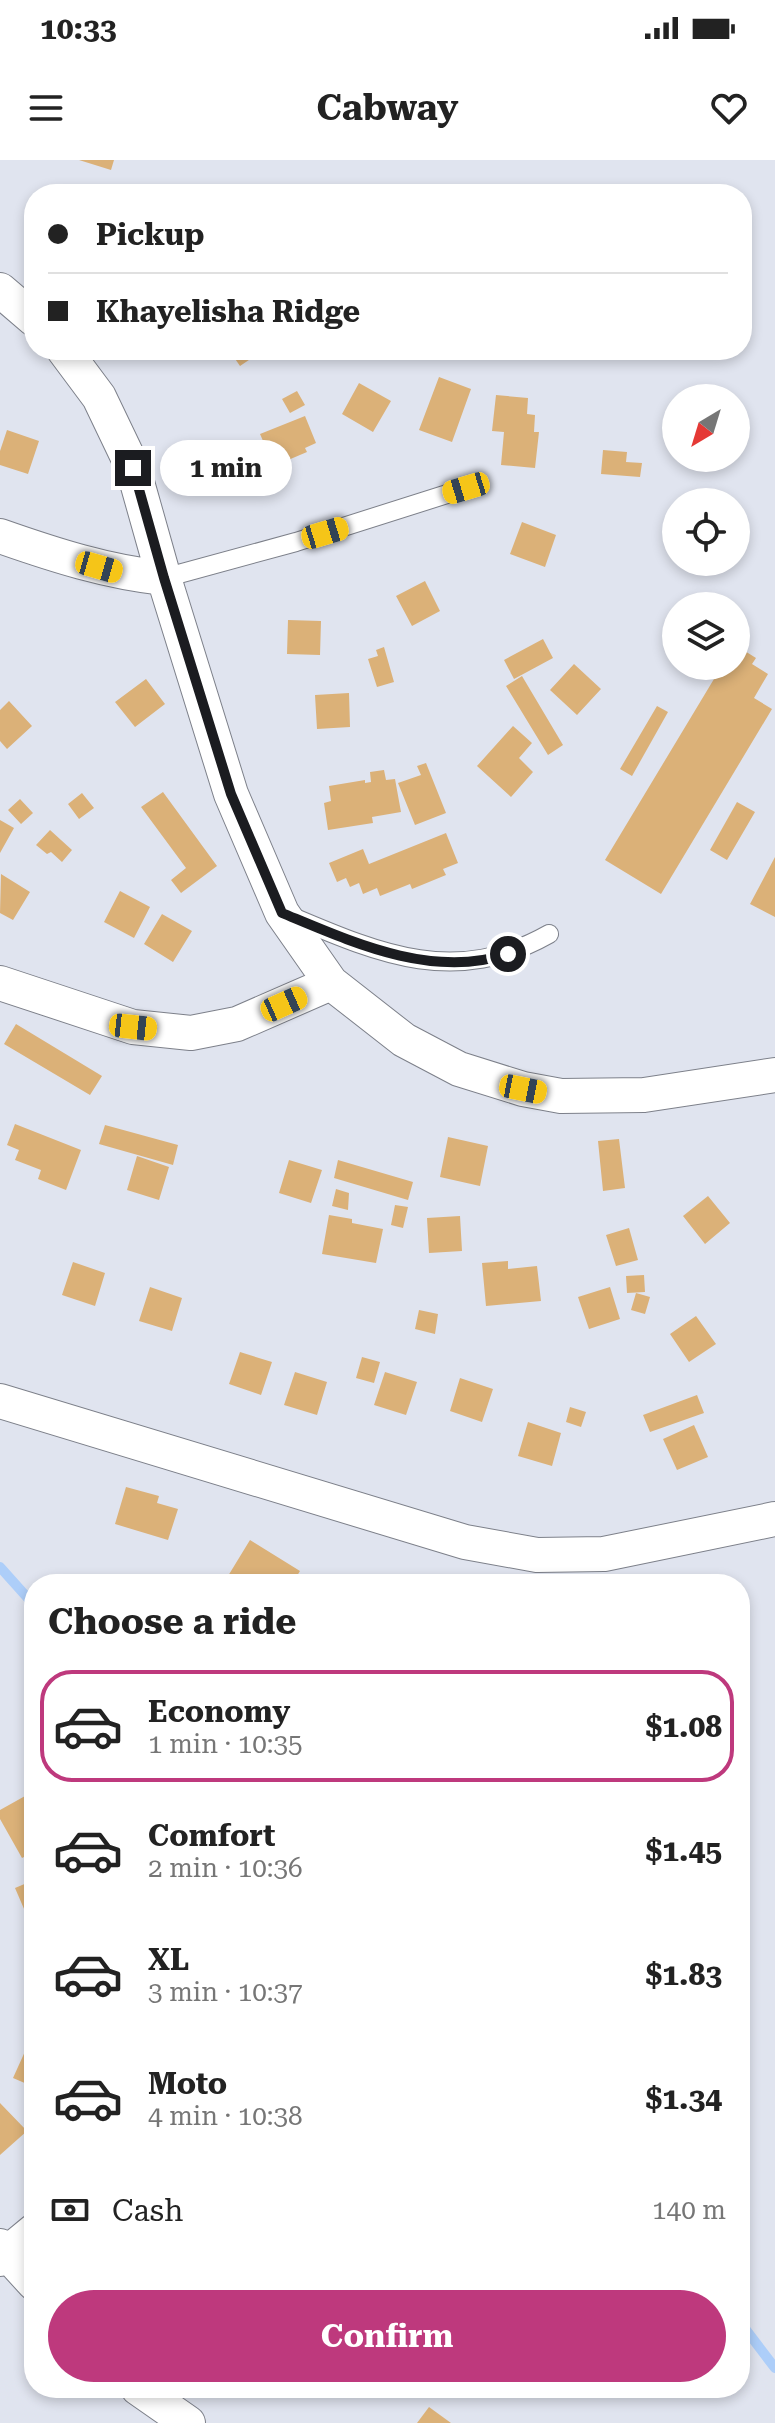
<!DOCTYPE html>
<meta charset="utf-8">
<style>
body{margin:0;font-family:"Roboto Serif",serif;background:#f6f6f6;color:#222;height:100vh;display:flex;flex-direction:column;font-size:30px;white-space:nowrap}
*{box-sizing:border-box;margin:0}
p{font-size:26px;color:#767676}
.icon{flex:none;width:44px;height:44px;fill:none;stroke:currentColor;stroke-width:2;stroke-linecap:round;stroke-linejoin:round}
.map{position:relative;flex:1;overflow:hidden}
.drawer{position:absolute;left:24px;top:1414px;width:726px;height:824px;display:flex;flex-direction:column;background:#fff;border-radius:32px;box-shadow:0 4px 12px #0003}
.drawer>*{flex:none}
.hud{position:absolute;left:24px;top:24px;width:728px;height:176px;border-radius:32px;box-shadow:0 4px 12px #0003;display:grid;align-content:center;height:176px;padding:0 24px;background:#fff}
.needle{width:52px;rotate:218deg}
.buttons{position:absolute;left:662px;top:224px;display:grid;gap:16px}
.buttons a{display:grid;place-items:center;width:88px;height:88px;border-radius:50%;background:#fff;box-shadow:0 4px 12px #0003;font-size:40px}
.end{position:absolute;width:36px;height:36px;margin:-18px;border:10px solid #1b1c20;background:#fff;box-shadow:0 0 0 4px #fff}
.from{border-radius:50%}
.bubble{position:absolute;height:56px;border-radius:28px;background:#fff;box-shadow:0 4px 12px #0003;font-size:26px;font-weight:700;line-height:56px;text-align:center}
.car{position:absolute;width:24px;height:48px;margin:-24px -12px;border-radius:10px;box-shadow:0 0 6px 2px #0007;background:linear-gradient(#f5c518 24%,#345 0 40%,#f5c518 0 76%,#345 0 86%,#f5c518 0)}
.hud b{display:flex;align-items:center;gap:28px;height:76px;font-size:30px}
.hud b+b{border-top:2px solid #e0e0e0}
.hud i{width:20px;height:20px;background:#222}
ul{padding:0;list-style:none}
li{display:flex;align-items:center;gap:24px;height:112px;margin:0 16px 12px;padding:0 8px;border:4px solid transparent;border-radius:32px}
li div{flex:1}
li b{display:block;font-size:30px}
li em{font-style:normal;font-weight:700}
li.selected{border-color:#be397d}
li>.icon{width:72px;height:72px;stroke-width:1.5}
h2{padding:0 24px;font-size:36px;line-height:96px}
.pay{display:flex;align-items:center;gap:20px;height:88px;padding:0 24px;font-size:30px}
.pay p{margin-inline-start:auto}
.cta{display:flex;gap:16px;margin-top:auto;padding:16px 24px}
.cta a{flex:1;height:92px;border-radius:48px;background:#be397d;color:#fff;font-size:32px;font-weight:700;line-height:92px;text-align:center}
.status{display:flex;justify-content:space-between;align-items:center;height:56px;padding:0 40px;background:#fff;direction:ltr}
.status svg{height:22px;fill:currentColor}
header{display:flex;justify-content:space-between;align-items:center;height:104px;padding:0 24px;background:#fff;font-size:36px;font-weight:700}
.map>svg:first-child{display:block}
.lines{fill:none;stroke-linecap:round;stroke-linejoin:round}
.stream{stroke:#adcef9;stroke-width:10}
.building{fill:#dbb178}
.service-casing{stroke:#7d808a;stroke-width:20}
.minor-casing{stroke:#7d808a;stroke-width:36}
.service{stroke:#fff;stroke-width:18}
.minor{stroke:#fff;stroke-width:34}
.route{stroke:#1b1c20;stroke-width:10}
</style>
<div class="status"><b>10:33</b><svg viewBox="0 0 49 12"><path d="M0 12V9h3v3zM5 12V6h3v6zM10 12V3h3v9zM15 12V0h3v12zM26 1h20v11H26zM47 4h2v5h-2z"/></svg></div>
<header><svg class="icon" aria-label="menu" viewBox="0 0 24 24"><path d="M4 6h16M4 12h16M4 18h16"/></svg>Cabway<svg class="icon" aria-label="heart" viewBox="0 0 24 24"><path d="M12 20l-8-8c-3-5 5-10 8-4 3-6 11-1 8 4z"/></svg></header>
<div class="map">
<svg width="775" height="2263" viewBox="0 0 775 2263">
<rect width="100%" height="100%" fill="#e0e4ef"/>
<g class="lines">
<path class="stream" d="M0,1407L34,1445
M740,2162L775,2208"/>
</g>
<path class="building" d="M79,0H114L111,10Z
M229,190H264L240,206Z
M439,217L471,229L452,282L419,270Z
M359,223L391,241L373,272L342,254Z
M297,231L305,245L290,253L282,239Z
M496,235L528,238L527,254L535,255L534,272H539L535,308L501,305L504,272L492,271Z
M305,256L316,283L305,288L307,292L274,306L260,274Z
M7,270L39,281L28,314L0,305V291Z
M603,290L627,292L626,302L642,303L640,317L601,314Z
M522,362L556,375L545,407L510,394Z
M425,421L440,451L412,466L396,436Z
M288,460L321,461L320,495L287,494Z
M543,479L553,498L514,519L504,500Z
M384,487L394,522L377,527L368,499L378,496L376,490Z
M740,488L756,498L752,504L768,514L754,538L772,549L661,734L605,700L717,514L722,517L729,506H736V495Z
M574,504L601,529L577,555L550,530Z
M522,516L563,585L548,595L506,526Z
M146,519L165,544L135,567L115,542Z
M349,533L350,567L317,569L315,535Z
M9,541L32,566L7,589L0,581V550Z
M657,546L668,552L632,616L620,609Z
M513,566L532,583L519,598L533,612L511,637L477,606Z
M426,603L446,653L415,665L398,623L421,615L417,606Z
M384,610L386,620L395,619L401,652L372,657L373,663L328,670L324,643L331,641L329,626L365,620V623L371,622L370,612Z
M163,632L217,706L181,733L171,720L186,708L141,647Z
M82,633L94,648L79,659L68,644Z
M20,639L33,653L21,664L8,650Z
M737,642L755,652L727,700L710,690Z
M0,660L14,668L0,693Z
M50,670L72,690L62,702L51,692L47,694L36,685Z
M446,673L458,703L443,709L446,715L412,729L410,724L380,736L377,728L363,734L359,723L350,727L346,718L337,722L329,703L363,689L369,704Z
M775,697V757L750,744Z
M1,714L30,732L13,760L0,753Z
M120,731L150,747L134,778L104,762Z
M162,754L192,771L173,802L144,784Z
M16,864L102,916L90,935L4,884Z
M15,964L81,990L66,1030L38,1019L41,1010L15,1000L19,990L7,985Z
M105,965L178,985L173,1005L99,984Z
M448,977L488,986L480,1026L440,1017Z
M619,979L625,1028L603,1031L598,981Z
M137,996L169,1007L159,1040L127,1030Z
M289,1000L322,1010L311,1043L279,1033Z
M338,1000L413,1022L408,1040L334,1018Z
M336,1029L349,1033L348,1050L332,1046Z
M708,1036L730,1063L705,1084L683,1056Z
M395,1045L408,1047L403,1068L391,1065Z
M329,1055L352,1059V1063L383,1069L376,1103L322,1094Z
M460,1056L462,1091L429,1093L427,1058Z
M629,1068L638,1100L616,1106L606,1075Z
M508,1101V1109L537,1106L541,1141L486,1146L482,1103Z
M73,1102L105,1113L95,1146L62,1135Z
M644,1115L645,1132L627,1133L626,1116Z
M150,1127L182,1138L172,1171L139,1161Z
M610,1127L620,1159L589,1169L578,1137Z
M636,1133L650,1137L645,1154L631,1150Z
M419,1150L438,1154L435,1174L415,1169Z
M696,1156L716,1184L689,1202L670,1174Z
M240,1192L272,1202L261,1235L229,1224Z
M362,1197L380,1202L374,1223L356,1218Z
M295,1212L327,1222L317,1255L284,1245Z
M385,1212L417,1222L406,1255L374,1245Z
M460,1218L493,1229L482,1262L450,1251Z
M697,1235L704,1253L650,1272L643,1255Z
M570,1247L586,1252L581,1267L566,1262Z
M528,1262L561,1273L552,1306L518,1296Z
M694,1265L708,1297L677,1310L663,1279Z
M126,1327L159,1336L157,1343L178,1349L168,1380L115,1364Z
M250,1380L300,1411L292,1424H241L228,1416Z
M34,1631V1692L22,1698L0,1659V1650Z
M34,1720V1772L15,1728Z
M27,1887L34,1891V1927L13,1918Z
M0,1943L27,1971L0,1995Z
M451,2228H478L475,2236Z
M429,2247L451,2263H417Z"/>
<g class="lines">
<defs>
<path id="service" d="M164,418L296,382L466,328
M288,755C380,794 455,827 549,774"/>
<path id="minor" d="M0,130L34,159
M64,190L99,237L133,308L164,418L231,634L282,753L331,823L404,880L459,909L523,929L561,936L644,935L775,915
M0,376C54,395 107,412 164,418
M0,823L133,867L191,873L237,864L331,823
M0,1241L465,1382L537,1395L604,1394L775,1359
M0,2086L34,2123
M0,2099L34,2071
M138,2228L188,2263"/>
</defs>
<use href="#service" class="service-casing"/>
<use href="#minor" class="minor-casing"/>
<use href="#service" class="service"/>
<use href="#minor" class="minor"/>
</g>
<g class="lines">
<path class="route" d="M133,308L164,418L231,634L282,753C352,782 431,819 508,794"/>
</g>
</svg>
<div class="buttons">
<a><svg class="needle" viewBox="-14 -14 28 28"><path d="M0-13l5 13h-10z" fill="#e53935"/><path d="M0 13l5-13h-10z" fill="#767676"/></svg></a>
<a><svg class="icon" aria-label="locate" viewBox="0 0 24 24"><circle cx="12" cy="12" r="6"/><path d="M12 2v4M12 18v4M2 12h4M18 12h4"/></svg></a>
<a><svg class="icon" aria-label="layers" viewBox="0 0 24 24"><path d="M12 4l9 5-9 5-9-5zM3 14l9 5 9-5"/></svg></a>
</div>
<i class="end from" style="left:508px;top:794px"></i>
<i class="end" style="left:133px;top:308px"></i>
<div class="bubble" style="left:160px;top:280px;width:132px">1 min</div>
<i class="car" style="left:466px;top:328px;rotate:253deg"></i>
<i class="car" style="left:325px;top:373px;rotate:73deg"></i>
<i class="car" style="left:99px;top:407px;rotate:106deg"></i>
<i class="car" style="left:284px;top:844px;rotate:66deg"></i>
<i class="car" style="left:133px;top:867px;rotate:96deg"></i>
<i class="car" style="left:523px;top:929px;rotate:101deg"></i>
<div class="hud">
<b><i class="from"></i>Pickup</b>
<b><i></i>Khayelisha Ridge</b>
</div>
<section class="drawer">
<h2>Choose a ride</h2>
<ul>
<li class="selected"><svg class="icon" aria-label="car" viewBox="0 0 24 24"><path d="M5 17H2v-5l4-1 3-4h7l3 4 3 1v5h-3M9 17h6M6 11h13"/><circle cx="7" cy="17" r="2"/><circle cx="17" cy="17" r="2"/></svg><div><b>Economy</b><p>1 min · 10:35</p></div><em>$1.08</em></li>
<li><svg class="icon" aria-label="car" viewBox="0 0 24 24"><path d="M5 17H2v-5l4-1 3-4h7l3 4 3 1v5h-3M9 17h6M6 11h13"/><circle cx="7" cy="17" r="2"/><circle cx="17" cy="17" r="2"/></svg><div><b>Comfort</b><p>2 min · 10:36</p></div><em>$1.45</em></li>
<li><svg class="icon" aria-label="car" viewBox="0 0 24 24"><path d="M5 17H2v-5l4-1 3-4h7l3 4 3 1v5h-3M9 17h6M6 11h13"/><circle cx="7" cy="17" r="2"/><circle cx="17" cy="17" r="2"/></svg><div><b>XL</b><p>3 min · 10:37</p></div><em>$1.83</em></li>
<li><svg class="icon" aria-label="car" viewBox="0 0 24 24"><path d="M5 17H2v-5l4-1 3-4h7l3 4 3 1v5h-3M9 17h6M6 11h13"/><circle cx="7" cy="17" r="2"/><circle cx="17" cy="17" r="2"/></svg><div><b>Moto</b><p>4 min · 10:38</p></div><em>$1.34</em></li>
</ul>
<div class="pay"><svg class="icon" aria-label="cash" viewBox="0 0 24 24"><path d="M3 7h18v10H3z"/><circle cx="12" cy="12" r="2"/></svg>Cash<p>140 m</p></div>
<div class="cta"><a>Confirm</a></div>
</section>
</div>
